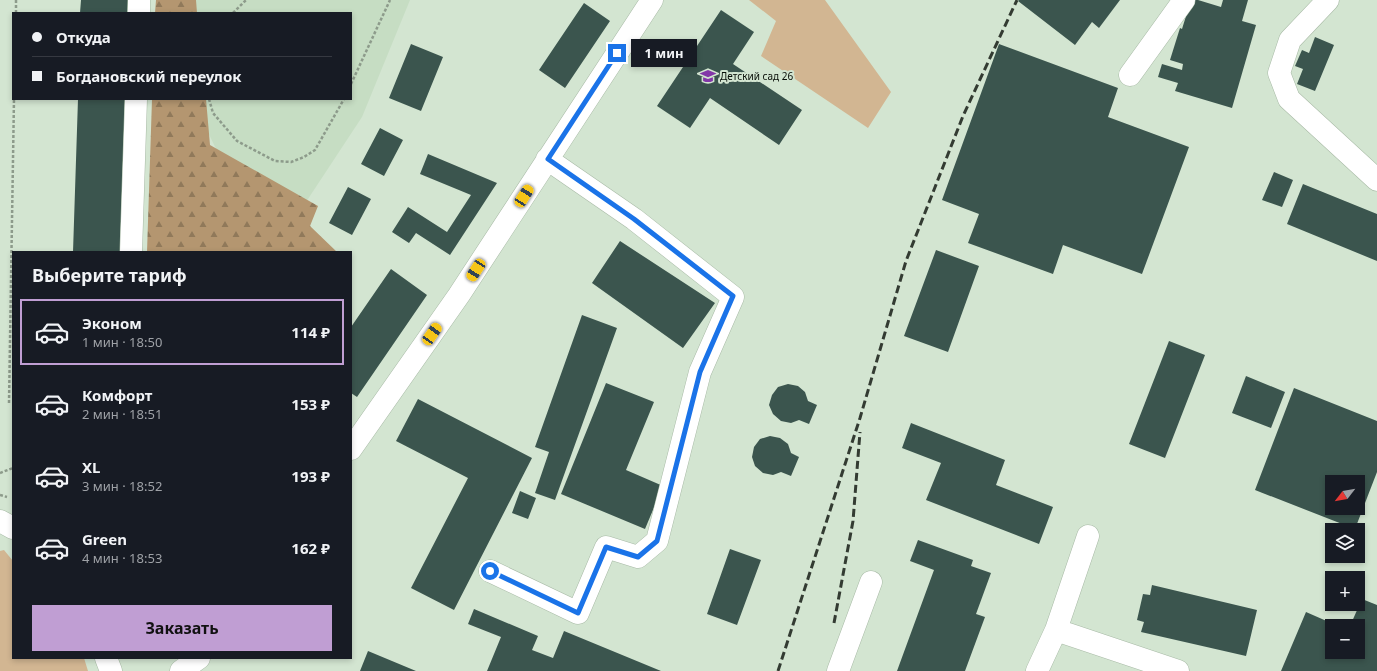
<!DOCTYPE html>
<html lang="ru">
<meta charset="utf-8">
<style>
body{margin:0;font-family:"Noto Sans",sans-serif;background:#20242c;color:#f1f3f6;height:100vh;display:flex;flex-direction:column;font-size:15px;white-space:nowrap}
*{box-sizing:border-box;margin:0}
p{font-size:13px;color:#9ea1a6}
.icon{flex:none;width:22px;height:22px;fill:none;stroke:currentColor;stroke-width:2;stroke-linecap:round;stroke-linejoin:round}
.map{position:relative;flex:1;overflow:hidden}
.side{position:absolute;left:12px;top:251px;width:340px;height:408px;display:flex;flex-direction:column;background:#171b24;border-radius:0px;box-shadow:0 2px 6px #0003}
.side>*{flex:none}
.hud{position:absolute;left:12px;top:12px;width:340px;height:88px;border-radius:0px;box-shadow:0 2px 6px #0003;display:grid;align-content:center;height:88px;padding:0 20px;background:#171b24}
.needle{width:26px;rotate:239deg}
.tools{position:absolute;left:1325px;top:475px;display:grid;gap:8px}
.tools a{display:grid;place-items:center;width:40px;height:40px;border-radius:0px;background:#171b24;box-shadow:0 2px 6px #0003;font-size:20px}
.end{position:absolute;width:18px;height:18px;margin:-9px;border:5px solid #1a73e8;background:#fff;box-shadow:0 0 0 2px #fff}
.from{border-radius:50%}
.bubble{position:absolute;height:28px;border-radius:0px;background:#171b24;box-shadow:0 2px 6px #0003;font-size:13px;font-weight:700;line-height:28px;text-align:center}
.car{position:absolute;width:12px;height:24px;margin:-12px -6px;border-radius:5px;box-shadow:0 0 3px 1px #0007;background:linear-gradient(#f5c518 24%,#345 0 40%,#f5c518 0 76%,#345 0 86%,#f5c518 0)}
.hud b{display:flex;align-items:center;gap:14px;height:38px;font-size:15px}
.hud b+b{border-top:1px solid #363941}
.hud i{width:10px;height:10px;background:#f1f3f6}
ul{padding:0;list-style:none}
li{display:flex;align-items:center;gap:12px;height:66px;margin:0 8px 6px;padding:0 12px;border:2px solid transparent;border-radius:0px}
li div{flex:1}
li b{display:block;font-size:15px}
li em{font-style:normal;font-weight:700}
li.current{border-color:#c09ed3}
li>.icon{width:36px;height:36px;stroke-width:1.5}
h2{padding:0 20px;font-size:18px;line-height:48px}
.action{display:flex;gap:8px;margin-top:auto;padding:8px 20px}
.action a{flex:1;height:46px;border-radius:0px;background:#c09ed3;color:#111;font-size:16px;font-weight:700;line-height:46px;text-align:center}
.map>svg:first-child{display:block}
.built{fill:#c6ddc3}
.forest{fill:url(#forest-firs)}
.park{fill:#d2b692}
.building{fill:#3b554e;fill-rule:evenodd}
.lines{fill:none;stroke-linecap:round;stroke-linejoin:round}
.minor-casing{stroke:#a8baa6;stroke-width:23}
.path{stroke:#8d9b8b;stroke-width:2.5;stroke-dasharray:3 2;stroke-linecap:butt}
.minor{stroke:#fff;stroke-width:22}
.rail{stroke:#333b32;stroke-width:3;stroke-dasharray:8 4;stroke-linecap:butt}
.route{stroke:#1a73e8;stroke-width:5}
.labels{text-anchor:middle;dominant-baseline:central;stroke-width:4;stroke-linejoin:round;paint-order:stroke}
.poi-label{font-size:10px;fill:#080d07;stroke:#d3e5d1;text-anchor:start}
</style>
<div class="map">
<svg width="1377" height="671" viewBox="0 0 1377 671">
<defs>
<pattern id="forest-firs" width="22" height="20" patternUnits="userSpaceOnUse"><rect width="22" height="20" fill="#b49670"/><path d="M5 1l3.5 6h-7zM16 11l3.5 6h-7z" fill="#90795a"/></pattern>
</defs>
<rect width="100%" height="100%" fill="#d3e5d1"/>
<path class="built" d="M193,0H410L362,117L306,202L217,151L196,107V99H351V13H193Z"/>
<path class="forest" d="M156,0H196L197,13H155Z
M152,99H206L210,145L318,206L310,226L337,252H147Z"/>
<path class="park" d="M749,0H825L891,92L868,128L761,56L776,21Z
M4,550L13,561V658H84L88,671H0V551Z"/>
<path class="building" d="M81,0H128L127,13H80Z
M1019,0H1120L1099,28L1092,22L1075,45L1018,1Z
M1191,0H1198L1221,7L1223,0H1248L1242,21L1256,25L1232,108L1175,91L1178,83L1158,77L1162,64L1182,70L1183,64L1170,60L1180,28L1182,29Z
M584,3L610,21L565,88L539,70Z
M721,10L754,32L733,64L802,110L779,145L710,98L690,128L657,106Z
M1315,37L1334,45L1315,91L1297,84L1303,69L1295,66L1302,50L1309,53Z
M411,44L443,57L421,111L389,98Z
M999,44L1118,88L1108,117L1189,147L1142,274L1063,245L1053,274L968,243L979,214L942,200Z
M78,99H125L120,252H73Z
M380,128L403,140L384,176L361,164Z
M428,154L497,183L450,255L416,233L409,243L392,232L408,207L447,232L471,195L420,174Z
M1274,172L1293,180L1282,207L1262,200Z
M1303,184L1377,214V261L1287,224Z
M348,187L371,199L352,235L329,223Z
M620,241L715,303L683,348L592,283Z
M936,250L979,266L948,352L904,336Z
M391,269L427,295L357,397L351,393V327Z
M582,315L617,328L555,500L535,493L549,452L535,447Z
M1169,341L1205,355L1165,458L1129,444Z
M1246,376L1285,392L1271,428L1232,413Z
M606,383L654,402L626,470L663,486L645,529L561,494Z
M788,384L798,386L805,392L808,401L817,405L809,424L799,420L791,423L781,421L773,414L769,405L772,395L778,387Z
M1294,388L1377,421V472L1355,529L1255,490ZM1332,482H1358V508H1332Z
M418,399L532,458L454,610L411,588L468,478L396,441Z
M911,423L1005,460L996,485L1053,507L1039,544L926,500L941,463L902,448Z
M770,436L780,438L788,444L791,453L799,457L791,476L781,472L773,475L763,473L755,466L752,457L754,447L760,439Z
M520,491L536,498L528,519L512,513Z
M918,540L973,560L971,566L991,573L976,614L985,617L965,671H897L934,570L910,561Z
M730,549L761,560L737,625L707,614Z
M1152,585L1257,610L1246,656L1141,632L1144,622L1137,620L1143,594L1150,595Z
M1362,599L1377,605V671H1281L1306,612L1338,626H1332V652H1358V626H1350Z
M474,609L538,636L532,650L553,658L564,631L661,671H487L501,637L468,624Z
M368,651L416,671H360Z"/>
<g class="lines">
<defs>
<path id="minor" d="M1328,0L1290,40L1279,73L1289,99L1377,180
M139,13V0
M1130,75L1184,0
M131,252L136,99
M351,449L459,295L652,0
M0,521L13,528
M490,571L578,613L606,547L638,557L657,541L700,372L733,297L634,219L547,159
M1056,630L1178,671
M106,658L111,671
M181,671L199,658
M838,671L871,582
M1037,671L1056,630L1088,536"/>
</defs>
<use href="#minor" class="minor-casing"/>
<path class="path" d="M16,13V0
M233,13L246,0
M351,84L390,0
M209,99L213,113L237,141L275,161L291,162L304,157L315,150L344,99
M9,403L14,99
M0,473L13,468
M0,495L7,497"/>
<use href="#minor" class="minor"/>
<path class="rail" d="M834,623L853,521L860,432
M778,671L860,418L906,261L963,116L1017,0"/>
</g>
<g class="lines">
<path class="route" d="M490,571L578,613L606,547L638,557L657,541L700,372L733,296L634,219L548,159L617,53"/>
</g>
<defs>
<symbol id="school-bare" viewBox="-9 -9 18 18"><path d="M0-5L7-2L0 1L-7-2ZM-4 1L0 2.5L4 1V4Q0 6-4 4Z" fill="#8337a8" stroke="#d3e5d1" stroke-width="2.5" paint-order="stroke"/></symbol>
</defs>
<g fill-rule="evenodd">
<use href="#school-bare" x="697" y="65" width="22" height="22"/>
</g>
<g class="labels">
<g class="poi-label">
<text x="720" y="76">Детский сад 26</text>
</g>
</g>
</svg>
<div class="tools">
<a><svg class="needle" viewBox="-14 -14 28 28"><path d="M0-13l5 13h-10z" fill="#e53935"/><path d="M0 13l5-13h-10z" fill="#9ea1a6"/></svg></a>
<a><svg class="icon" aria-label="layers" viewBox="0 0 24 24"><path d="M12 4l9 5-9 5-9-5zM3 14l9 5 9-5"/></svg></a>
<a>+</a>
<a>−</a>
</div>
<i class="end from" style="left:490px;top:571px"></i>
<i class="end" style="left:617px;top:53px"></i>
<div class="bubble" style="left:631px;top:39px;width:66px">1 мин</div>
<i class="car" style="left:524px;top:196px;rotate:33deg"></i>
<i class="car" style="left:476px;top:270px;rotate:213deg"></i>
<i class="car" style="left:432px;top:334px;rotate:35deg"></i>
<div class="hud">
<b><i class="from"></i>Откуда</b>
<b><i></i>Богдановский переулок</b>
</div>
<section class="side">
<h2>Выберите тариф</h2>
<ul>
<li class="current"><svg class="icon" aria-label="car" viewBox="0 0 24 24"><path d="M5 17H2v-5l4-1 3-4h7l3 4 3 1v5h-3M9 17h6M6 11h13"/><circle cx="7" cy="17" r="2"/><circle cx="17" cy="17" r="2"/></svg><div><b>Эконом</b><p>1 мин · 18:50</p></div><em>114 ₽</em></li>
<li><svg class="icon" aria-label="car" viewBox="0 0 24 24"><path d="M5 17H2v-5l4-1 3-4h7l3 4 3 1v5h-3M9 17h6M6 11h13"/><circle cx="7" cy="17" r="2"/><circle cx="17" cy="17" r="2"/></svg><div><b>Комфорт</b><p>2 мин · 18:51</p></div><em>153 ₽</em></li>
<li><svg class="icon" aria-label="car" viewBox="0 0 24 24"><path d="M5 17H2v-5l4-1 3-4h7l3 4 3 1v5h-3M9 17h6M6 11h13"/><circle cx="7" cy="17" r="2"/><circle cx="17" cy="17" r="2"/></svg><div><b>XL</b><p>3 мин · 18:52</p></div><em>193 ₽</em></li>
<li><svg class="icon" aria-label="car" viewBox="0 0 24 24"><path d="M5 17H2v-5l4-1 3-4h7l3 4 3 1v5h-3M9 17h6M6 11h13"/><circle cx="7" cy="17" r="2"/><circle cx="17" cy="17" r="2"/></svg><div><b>Green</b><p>4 мин · 18:53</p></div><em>162 ₽</em></li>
</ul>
<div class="action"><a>Заказать</a></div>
</section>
</div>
